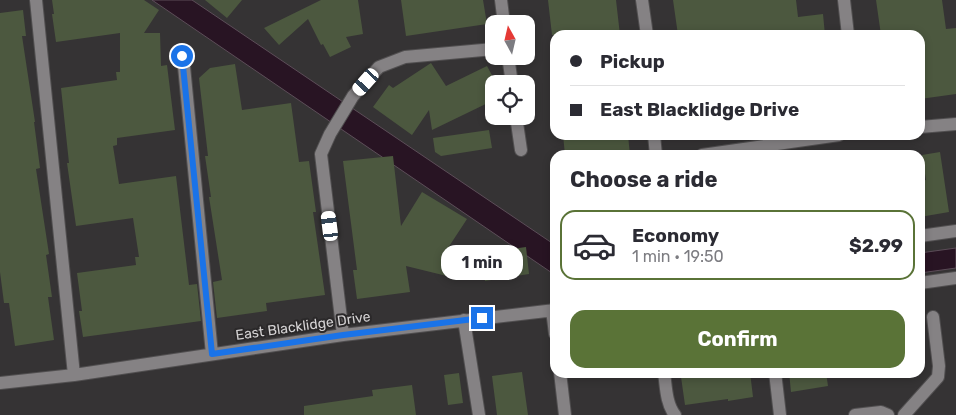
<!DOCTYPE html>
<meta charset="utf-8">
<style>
body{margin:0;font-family:Rubik,sans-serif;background:#f2f2f3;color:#2b2b33;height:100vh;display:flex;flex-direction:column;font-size:19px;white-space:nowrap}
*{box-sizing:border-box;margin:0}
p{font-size:16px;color:#7c7c81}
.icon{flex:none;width:28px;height:28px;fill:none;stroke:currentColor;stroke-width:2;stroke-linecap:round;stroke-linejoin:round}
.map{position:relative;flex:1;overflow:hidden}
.sheet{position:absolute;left:550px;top:150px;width:375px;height:228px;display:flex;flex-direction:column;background:#fff;border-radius:15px;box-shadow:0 2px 8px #0003}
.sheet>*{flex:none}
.hud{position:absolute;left:550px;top:30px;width:375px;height:110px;border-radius:15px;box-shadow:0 2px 8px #0003;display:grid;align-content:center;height:110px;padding:0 20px;background:#fff}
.needle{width:32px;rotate:352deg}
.controls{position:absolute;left:485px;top:15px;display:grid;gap:10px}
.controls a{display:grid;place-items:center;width:50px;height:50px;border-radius:10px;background:#fff;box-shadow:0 2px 8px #0003;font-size:25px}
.end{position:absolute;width:22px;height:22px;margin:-11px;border:6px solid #1a73e8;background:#fff;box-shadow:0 0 0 2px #fff}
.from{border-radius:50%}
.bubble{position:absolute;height:35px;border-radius:15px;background:#fff;box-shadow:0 2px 8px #0003;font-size:16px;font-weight:700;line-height:35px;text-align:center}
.car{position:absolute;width:15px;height:30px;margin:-15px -8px;border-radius:6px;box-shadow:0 0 4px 1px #0007;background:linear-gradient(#fff 24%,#345 0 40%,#fff 0 76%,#345 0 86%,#fff 0)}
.hud b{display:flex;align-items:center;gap:18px;height:48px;font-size:19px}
.hud b+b{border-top:1px solid #e1e1e2}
.hud i{width:12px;height:12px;background:#2b2b33}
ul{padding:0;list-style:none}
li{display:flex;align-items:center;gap:15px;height:70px;margin:0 10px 8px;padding:0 10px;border:2px solid transparent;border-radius:15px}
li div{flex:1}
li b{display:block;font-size:19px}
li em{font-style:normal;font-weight:700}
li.current{border-color:#5a7337}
li>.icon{width:45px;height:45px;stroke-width:1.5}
h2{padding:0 20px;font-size:22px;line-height:60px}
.button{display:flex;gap:10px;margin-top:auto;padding:10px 20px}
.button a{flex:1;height:58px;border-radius:15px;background:#5a7337;color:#fff;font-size:20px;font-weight:700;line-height:58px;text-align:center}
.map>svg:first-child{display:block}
.water{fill:#281423;stroke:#5c4d58}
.building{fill:#4c583f}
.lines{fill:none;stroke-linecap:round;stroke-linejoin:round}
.minor-casing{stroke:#514f50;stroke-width:14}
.minor{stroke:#858284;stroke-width:12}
.route{stroke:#1a73e8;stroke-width:6}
.labels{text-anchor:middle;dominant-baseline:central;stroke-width:4;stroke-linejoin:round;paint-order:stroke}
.street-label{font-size:14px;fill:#d5d3d4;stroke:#2b292a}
</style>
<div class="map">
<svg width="956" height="415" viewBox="0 0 956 415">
<rect width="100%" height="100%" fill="#353334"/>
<path class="water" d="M152,0H192L555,245V275Z
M956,248V268L920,273V253Z"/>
<path class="building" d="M52,0H144L159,10L144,33H160L161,66L167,65L175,130L117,138V145L113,146L119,184L176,176L189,285L197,284L201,321L83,337L79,311H82L77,273L136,265L135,257H139L133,218L76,226L67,163H69L61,88L117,80L116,72H120V33L56,42L52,14H54Z
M205,0H242L227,18Z
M321,0H358L363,34L346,37L351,47L330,57L323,44L321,45L308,19L279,45L264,28Z
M401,0H483L487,24L406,36Z
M548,0H616L620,35H552Z
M673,0H796L798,17L823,14L825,35H678Z
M876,0H942L946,29L956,28V94L920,99V35H881Z
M23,10L26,36H22L35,122H34L40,168L36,169L49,254L46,255L52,297H48L54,340L15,346L9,303H4L0,272V13Z
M431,63L446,86L487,66L494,79V100L432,130L429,110L412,135L373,107L389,85L393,88Z
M235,64L242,110L291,103L299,162L309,161L316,212H313L325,295L266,303L267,311L217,318L213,282L222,280L209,197H211L205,156H208L199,78L210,68Z
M489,130L492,148L441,156L435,152L433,138Z
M563,135H628L630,155H565Z
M940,152L949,212L920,217V181L926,180L922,155Z
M393,156L401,226L422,192L467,219L448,248L462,252L455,278L406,266L410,292L357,299L353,270H357L343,161Z
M526,247L529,274L485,281L481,253Z
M522,372L528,415H497L492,376Z
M710,372H750L753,397L728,401V399L685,405L681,377Z
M789,372H826L828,386L791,392Z
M459,373L463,403L448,405L444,375Z
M412,385L416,415H304V406L373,396L372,390Z"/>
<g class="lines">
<defs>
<path id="minor" d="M36,0L74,375
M501,0L504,24
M642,0L647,35
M844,0L848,35
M183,56L212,354
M508,56L512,84
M516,116L521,150
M920,127L956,124
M654,135L656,155
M702,155L839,135
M920,236L956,231
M920,283L956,278
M552,310L555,334
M464,320L479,415
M343,335L321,154L330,134L353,96L379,67L405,57L494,49
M560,372L565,415
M664,372C666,386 666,404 675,415
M775,372L780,415
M0,383L74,375L343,335L555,310
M855,415L881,412L888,415
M904,415L938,377L939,366L933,317"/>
</defs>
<use href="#minor" class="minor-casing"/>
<use href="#minor" class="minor"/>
</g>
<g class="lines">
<path class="route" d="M182,56L212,354L343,335L482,318"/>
</g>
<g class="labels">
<g class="street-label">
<text transform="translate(303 326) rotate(-8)">East Blacklidge Drive</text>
</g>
</g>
</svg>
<div class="controls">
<a><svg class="needle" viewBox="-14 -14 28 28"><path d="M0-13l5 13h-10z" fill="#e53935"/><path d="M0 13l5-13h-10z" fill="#7c7c81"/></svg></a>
<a><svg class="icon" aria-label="locate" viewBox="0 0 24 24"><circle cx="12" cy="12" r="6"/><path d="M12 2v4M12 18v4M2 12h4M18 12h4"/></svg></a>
</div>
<i class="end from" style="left:182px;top:56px"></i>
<i class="end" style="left:482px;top:318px"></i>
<div class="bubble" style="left:441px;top:245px;width:82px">1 min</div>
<i class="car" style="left:366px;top:82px;rotate:222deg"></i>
<i class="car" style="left:330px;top:226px;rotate:353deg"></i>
<div class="hud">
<b><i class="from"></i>Pickup</b>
<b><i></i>East Blacklidge Drive</b>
</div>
<section class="sheet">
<h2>Choose a ride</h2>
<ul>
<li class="current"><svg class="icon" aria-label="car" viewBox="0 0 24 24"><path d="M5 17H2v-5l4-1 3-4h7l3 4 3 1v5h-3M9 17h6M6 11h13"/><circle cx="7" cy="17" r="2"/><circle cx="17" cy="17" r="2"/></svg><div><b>Economy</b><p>1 min · 19:50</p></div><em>$2.99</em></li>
</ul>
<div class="button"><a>Confirm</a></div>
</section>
</div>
